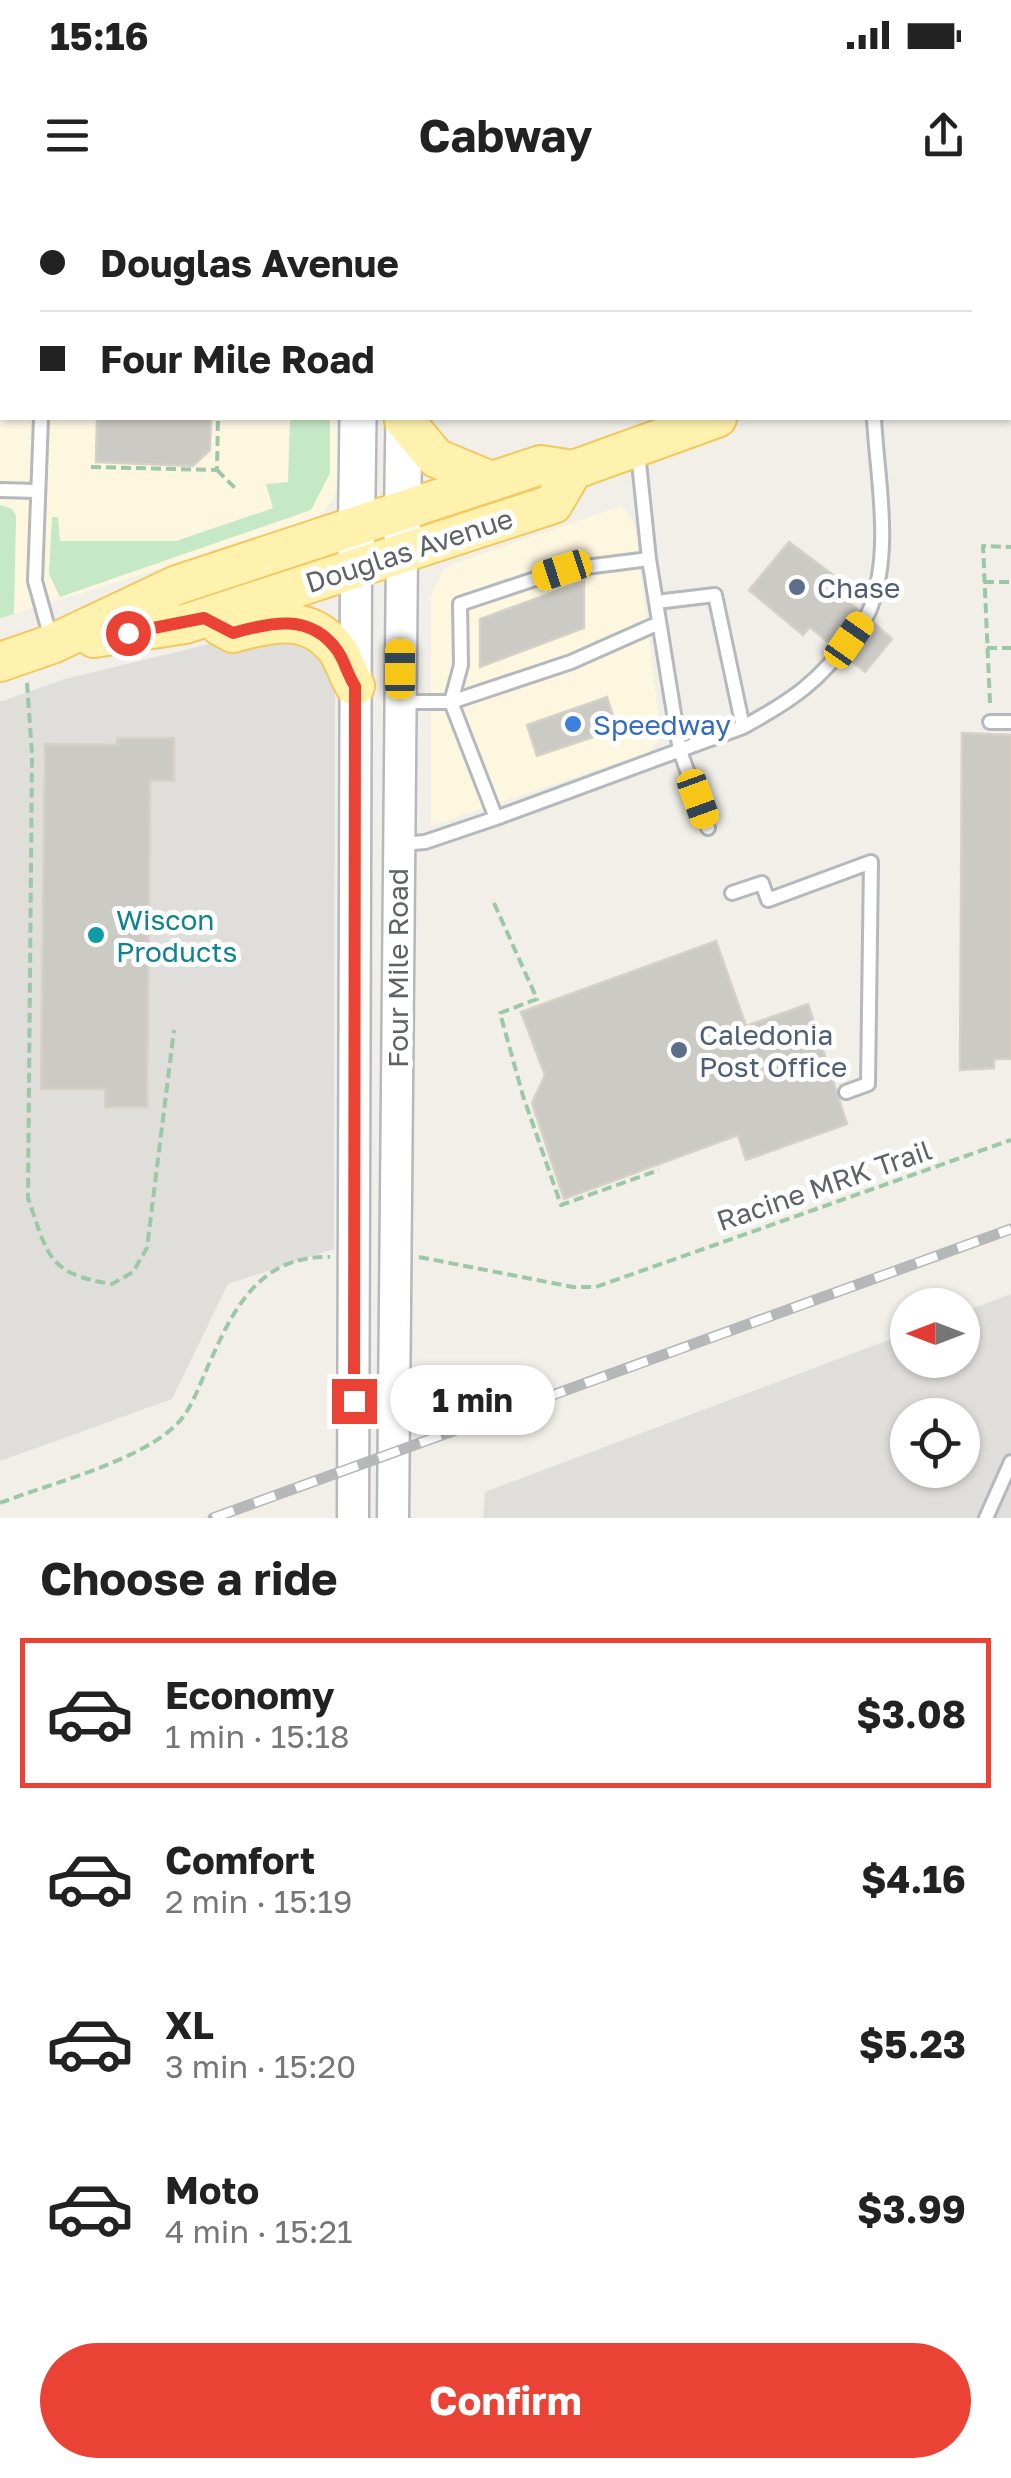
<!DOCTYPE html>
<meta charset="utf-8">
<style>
body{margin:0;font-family:"Golos Text",sans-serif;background:#f2f2f2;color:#222;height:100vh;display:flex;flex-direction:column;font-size:38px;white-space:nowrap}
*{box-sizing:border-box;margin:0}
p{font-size:32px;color:#767676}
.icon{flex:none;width:55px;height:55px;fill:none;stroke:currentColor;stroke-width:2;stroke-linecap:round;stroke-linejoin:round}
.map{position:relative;height:1318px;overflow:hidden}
.side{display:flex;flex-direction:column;background:#fff;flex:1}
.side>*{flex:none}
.hud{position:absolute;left:0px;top:0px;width:1012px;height:220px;box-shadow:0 2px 8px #0004;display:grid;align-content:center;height:220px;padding:0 40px;background:#fff}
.needle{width:65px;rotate:270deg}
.controls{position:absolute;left:890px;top:1088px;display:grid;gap:20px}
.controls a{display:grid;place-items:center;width:90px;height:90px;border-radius:50%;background:#fff;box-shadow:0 2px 8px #0004;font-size:50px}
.end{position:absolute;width:45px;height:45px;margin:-22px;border:12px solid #ea4335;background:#fff;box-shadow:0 0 0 5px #fff}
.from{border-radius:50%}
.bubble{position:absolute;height:70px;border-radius:35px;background:#fff;box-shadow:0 2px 8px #0004;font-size:32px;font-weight:700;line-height:70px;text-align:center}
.car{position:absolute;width:30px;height:60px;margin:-30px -15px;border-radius:12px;box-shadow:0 0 8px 2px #0007;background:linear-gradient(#f5c518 24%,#345 0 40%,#f5c518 0 76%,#345 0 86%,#f5c518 0)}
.hud b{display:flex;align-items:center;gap:35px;height:95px;font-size:38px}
.hud b+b{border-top:2px solid #e0e0e0}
.hud i{width:25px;height:25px;background:#222}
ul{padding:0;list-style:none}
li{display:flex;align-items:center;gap:30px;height:150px;margin:0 20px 15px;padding:0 20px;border:5px solid transparent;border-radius:0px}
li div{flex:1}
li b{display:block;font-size:38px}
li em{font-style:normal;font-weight:700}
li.active{border-color:#ea4335}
li>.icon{width:90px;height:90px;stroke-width:1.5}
h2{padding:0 40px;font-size:45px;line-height:120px}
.button{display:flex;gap:20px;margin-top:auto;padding:20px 40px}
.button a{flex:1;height:115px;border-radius:60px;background:#ea4335;color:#fff;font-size:40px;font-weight:700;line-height:115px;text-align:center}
.status{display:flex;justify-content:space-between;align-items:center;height:70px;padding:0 50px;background:#fff;direction:ltr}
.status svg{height:28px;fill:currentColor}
header{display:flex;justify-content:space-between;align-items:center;height:130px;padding:0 40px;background:#fff;font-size:45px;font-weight:700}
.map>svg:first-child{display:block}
.commercial{fill:#fef7e0}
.industrial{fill:#e0deda;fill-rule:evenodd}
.green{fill:#c5e8c5}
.building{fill:#cccac5;stroke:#d6d1c6;stroke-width:2.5}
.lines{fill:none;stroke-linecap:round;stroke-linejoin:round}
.service-casing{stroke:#b5b8bc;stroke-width:18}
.tertiary-casing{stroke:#b5b8bc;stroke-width:35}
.secondary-casing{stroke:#b6babf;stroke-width:40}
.primary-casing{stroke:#f2c960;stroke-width:42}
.path{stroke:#9cc7a9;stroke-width:4;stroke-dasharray:10 5;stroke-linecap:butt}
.service{stroke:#fff;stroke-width:12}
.tertiary{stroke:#fff;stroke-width:30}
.secondary{stroke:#fff;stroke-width:35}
.primary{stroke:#fff2af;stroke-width:38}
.rail-casing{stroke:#b6b7b8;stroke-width:11}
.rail{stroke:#fff;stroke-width:8;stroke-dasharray:22;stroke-linecap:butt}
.route{stroke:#ea4335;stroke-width:12}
.service-dot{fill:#5c6f8a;stroke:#fff;stroke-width:4}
.shop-dot{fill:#3f7fe0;stroke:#fff;stroke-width:4}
.culture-dot{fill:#0f9aa8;stroke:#fff;stroke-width:4}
.labels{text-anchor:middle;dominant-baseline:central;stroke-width:10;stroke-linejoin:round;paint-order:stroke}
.street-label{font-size:28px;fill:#5f6368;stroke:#fff}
.service-label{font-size:28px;fill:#4e5e75;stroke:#fff;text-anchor:start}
.shop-label{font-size:28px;fill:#366cbe;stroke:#fff;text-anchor:start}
.culture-label{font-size:28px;fill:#0d838f;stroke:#fff;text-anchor:start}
</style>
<div class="status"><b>15:16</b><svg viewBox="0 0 49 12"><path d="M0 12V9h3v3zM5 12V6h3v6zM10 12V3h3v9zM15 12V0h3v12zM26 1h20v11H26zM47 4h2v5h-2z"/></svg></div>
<header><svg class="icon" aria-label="menu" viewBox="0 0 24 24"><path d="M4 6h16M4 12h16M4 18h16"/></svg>Cabway<svg class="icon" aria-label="share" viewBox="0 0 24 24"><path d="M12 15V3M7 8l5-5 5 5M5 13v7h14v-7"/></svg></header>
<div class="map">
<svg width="1011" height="1318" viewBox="0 0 1011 1318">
<rect width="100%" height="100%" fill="#f1efe8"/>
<path class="commercial" d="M0,0H332L2,2V218H336L340,275L335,295L324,311L306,324L0,418Z
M622,306L634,322L661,536L649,552L431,626V395L443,371L453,364Z"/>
<path class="industrial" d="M272,429L312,439L335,488L334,1049L228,1084L172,1199L0,1261V502L65,479Z
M1011,1094V1318H483L485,1292L907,1133L908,1160H962L963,1112ZM908,1215H962V1270H908Z"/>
<path class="green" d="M290,218H330V273L311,310L60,397L49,374L52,317H58L60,341H176L273,308L266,284L288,282Z
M0,305L12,309L16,316L14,414L0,418Z"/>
<path class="building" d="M97,218H211L210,250L193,266L96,262Z
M789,342L845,384L838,392L858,410L832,446L810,427L803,435L749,390Z
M584,381V428L480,467V419Z
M874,423L892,439L865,472L848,458Z
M607,497L617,529L537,556L527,525Z
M962,533L1011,535V859H994V868L960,870Z
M117,538H174V581L150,580L147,907H105V889H41L45,544L117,545Z
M716,741L746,826L808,804L847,924L746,960L738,935L564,999L532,903L545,875L521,812Z"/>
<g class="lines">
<defs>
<path id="service" d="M163,0V2
M192,0V2
M304,0V2
M537,0L540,2
M683,0V2
M47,2V0
M475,2L478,0
M812,2V0
M41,218L35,381L52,442
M638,253L649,359L680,551L708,628
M0,290L37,291
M403,502H451L571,462L659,423
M990,522H1011
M743,527C793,500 820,481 853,435C858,427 867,418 870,409C893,351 877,277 874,218
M496,618L451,502L461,465L460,404L562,370L649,359
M401,644L425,642L496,618L743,527L715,395L656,402
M732,693L762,683L768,700L871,662L868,884L846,892
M986,1318L1011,1262"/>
<path id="tertiary" d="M353,1318L356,366
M393,1318L402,352"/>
<path id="secondary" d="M360,2V0
M410,2V0
M402,352L404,218
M356,366L358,218"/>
<path id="primary" d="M1010,111H1011
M404,220L436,258L491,281
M220,426L233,433C271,422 310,413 337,450C345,461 347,474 355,486
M94,438L185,424L553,304L573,270
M0,462L52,444L177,385L541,265L573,270L717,218"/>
</defs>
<use href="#service" class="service-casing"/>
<use href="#tertiary" class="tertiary-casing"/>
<use href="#secondary" class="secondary-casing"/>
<use href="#primary" class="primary-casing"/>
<path class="path" d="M91,267L217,270L218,218
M217,270L238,291
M984,382H1011
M987,448H1011
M27,483L32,554L28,998C48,1055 47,1074 112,1084L133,1072L147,1048L174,830
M990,503L983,346L1011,347
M494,703L537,799L500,813L523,896L561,1005L659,970
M419,1057L573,1087H596L1011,940
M0,1303C51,1283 135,1263 175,1226C190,1212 197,1191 205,1173C231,1114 256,1055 330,1057"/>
<use href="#service" class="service"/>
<use href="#tertiary" class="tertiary"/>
<use href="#secondary" class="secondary"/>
<use href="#primary" class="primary"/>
<defs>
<path id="rail" d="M213,1318L1011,1029"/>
</defs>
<use href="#rail" class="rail-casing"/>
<use href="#rail" class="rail"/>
</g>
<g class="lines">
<path class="route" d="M128,433L204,418L233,433C271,422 310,413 337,450C345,461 347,474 355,486L354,1201"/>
</g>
<g class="service-dot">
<circle cx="797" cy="387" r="10"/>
<circle cx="679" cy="850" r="10"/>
</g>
<circle class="shop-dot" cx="573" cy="524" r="10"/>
<circle class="culture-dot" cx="96" cy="735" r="10"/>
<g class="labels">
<g class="street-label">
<text transform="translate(409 350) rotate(-18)">Douglas Avenue</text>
<text transform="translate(397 768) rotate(-90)">Four Mile Road</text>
<text transform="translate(824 985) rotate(-19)">Racine MRK Trail</text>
</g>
<g class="service-label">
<text x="817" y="387">Chase</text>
<text x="699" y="834">Caledonia<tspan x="699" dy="32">Post Office</tspan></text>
</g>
<g class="shop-label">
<text x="593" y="524">Speedway</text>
</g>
<g class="culture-label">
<text x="116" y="719">Wiscon<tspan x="116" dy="32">Products</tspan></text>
</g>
</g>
</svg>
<div class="controls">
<a><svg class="needle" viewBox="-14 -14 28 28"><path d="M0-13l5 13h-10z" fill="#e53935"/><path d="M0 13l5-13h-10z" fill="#767676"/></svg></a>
<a><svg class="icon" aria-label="locate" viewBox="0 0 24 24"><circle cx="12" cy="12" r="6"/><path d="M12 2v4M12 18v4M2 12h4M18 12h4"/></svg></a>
</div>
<i class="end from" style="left:128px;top:433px"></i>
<i class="end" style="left:354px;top:1201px"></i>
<div class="bubble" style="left:390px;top:1165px;width:165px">1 min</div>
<i class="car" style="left:562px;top:370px;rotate:252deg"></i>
<i class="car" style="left:849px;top:440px;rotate:35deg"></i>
<i class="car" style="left:400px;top:469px;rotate:0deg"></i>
<i class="car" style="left:698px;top:599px;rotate:160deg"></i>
<div class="hud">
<b><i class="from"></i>Douglas Avenue</b>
<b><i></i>Four Mile Road</b>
</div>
</div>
<section class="side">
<h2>Choose a ride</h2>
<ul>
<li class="active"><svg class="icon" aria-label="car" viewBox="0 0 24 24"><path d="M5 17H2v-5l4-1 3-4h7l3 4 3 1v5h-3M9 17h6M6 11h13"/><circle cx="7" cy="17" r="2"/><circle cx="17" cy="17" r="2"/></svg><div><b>Economy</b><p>1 min · 15:18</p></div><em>$3.08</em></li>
<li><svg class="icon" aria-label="car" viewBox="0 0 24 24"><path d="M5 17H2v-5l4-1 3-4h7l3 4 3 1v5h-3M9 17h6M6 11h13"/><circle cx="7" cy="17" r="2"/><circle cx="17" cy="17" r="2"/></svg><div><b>Comfort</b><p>2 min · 15:19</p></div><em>$4.16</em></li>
<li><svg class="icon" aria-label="car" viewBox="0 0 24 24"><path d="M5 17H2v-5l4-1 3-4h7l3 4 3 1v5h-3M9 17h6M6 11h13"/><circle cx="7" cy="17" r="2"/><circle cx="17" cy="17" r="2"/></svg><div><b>XL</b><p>3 min · 15:20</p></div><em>$5.23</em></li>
<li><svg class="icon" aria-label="car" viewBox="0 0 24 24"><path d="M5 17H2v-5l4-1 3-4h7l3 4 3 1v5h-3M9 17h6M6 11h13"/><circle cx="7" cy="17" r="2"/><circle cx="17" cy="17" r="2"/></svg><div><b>Moto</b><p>4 min · 15:21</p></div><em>$3.99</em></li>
</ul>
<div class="button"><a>Confirm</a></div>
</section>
